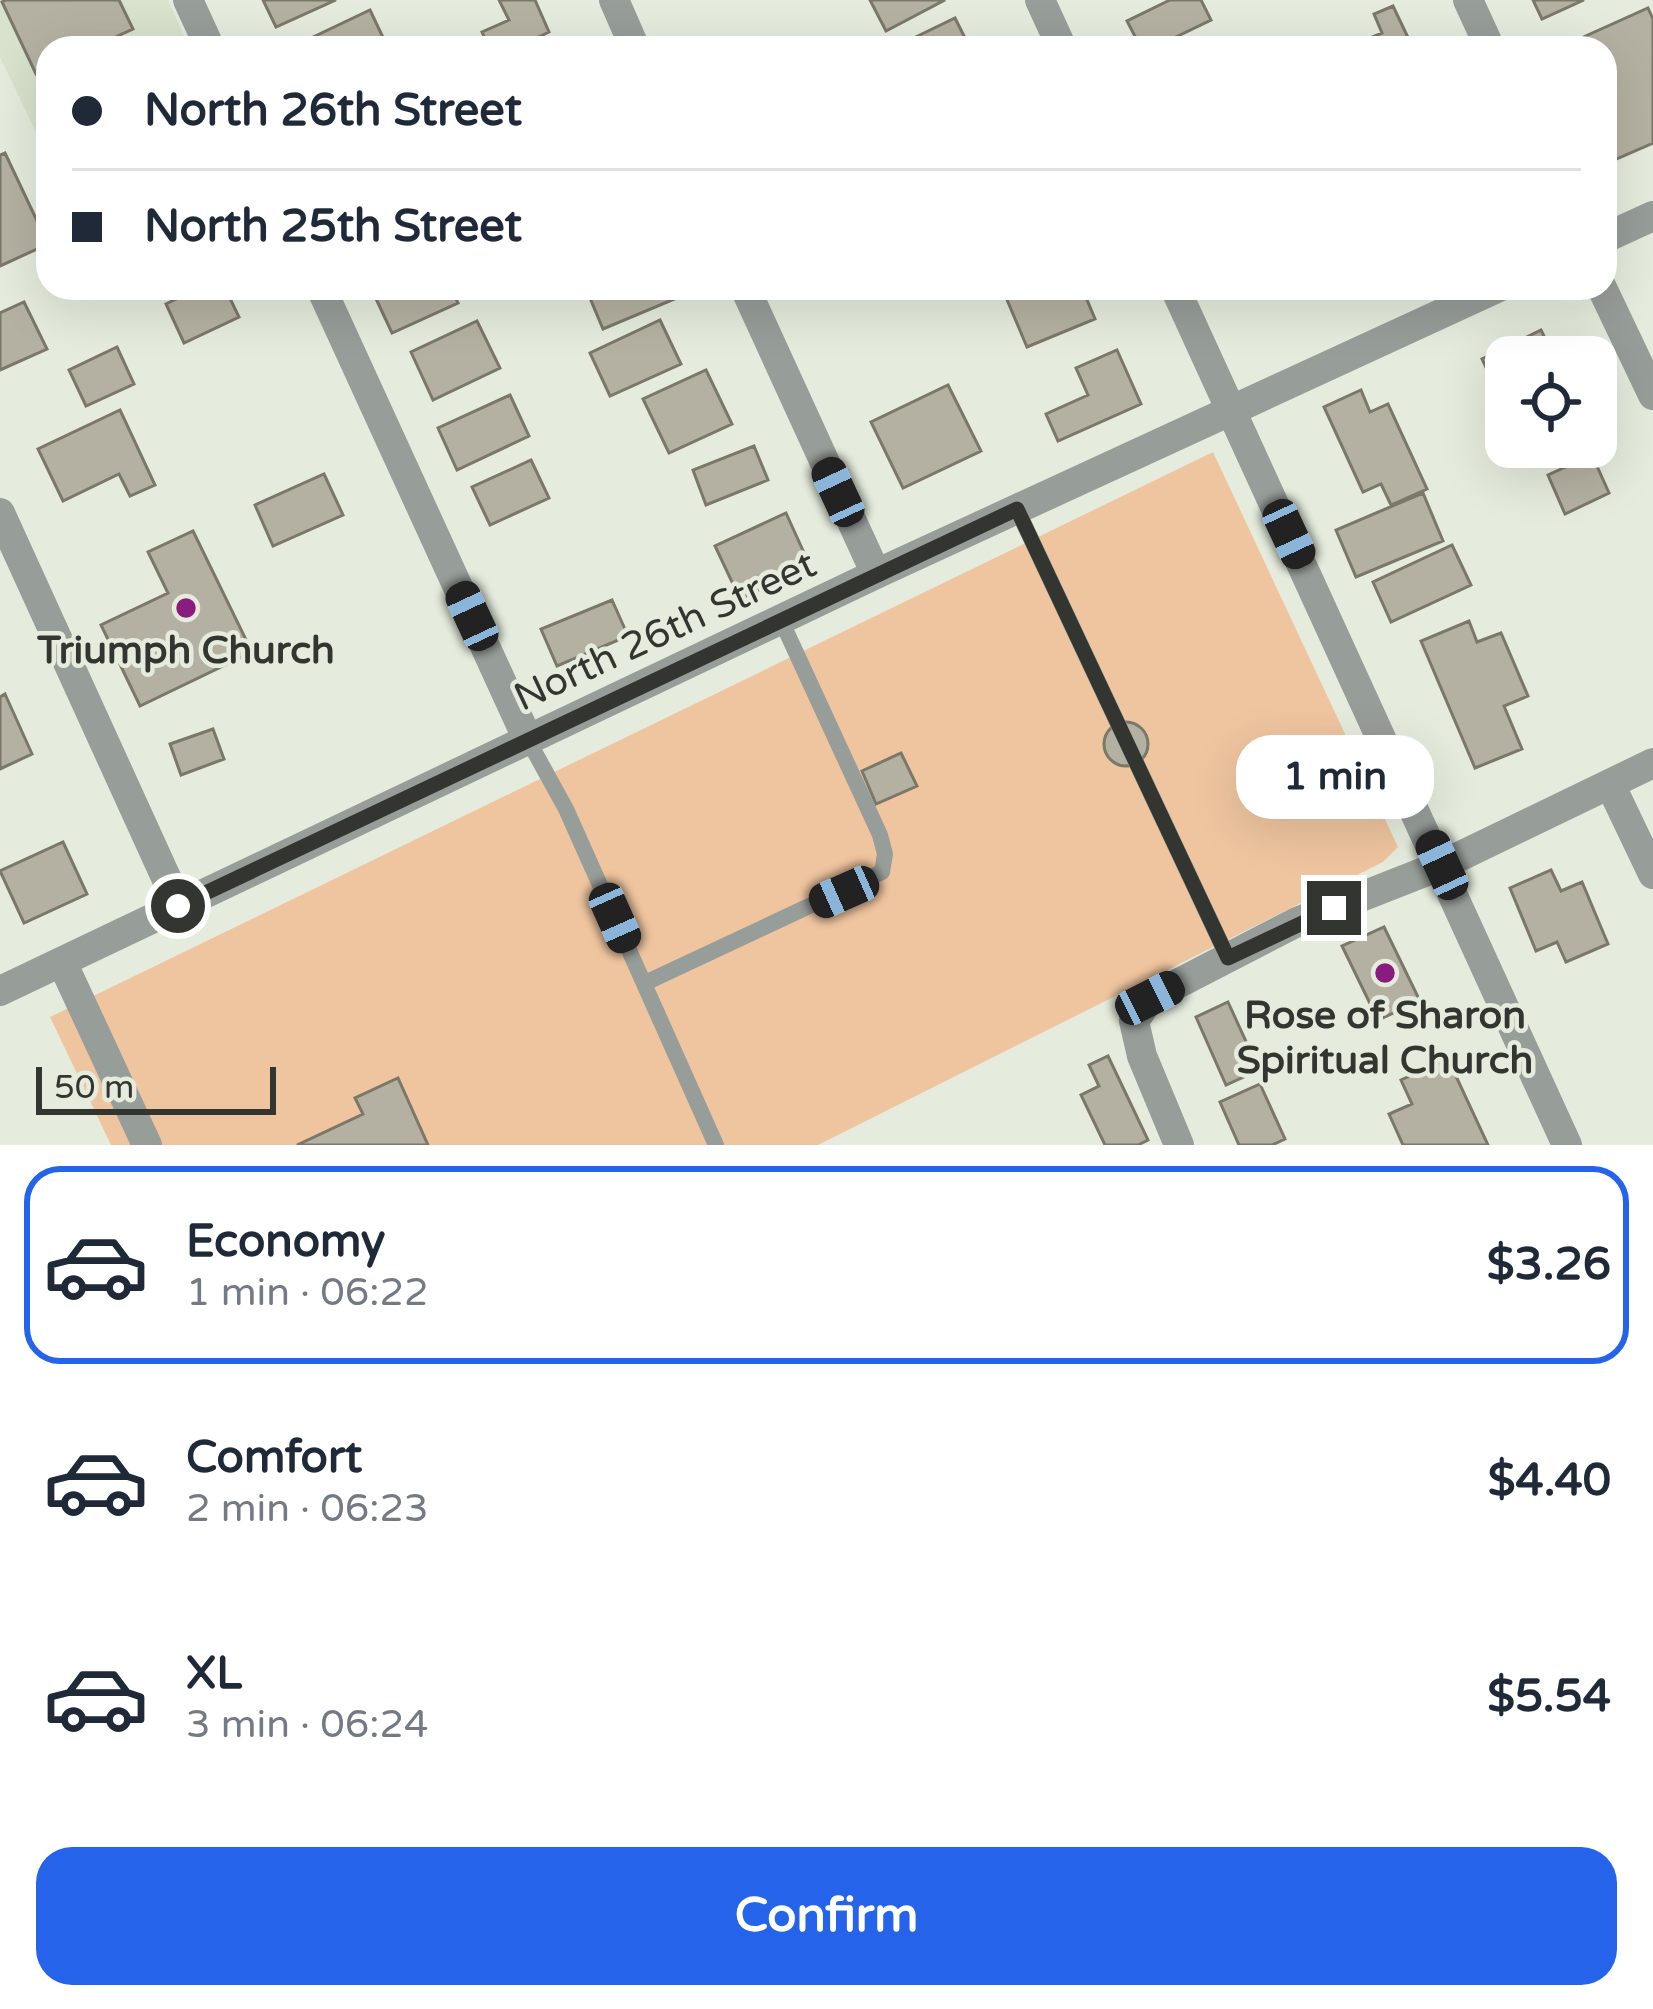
<!DOCTYPE html>
<meta charset="utf-8">
<style>
body{margin:0;font-family:"Varela Round",sans-serif;background:#f2f2f3;color:#1f2937;height:100vh;display:flex;flex-direction:column;font-size:45px;white-space:nowrap}
*{box-sizing:border-box;margin:0}
p{font-size:39px;color:#747a83}
.icon{flex:none;width:66px;height:66px;fill:none;stroke:currentColor;stroke-width:2;stroke-linecap:round;stroke-linejoin:round}
.map{position:relative;height:1145px;overflow:hidden}
.details{display:flex;flex-direction:column;background:#fff;flex:1}
.details>*{flex:none}
.guide{position:absolute;left:36px;top:36px;width:1581px;height:264px;border-radius:36px;box-shadow:0 12px 48px #0002;display:grid;align-content:center;height:264px;padding:0 36px;background:#fff}
.controls{position:absolute;left:1485px;top:336px;display:grid;gap:24px}
.controls a{display:grid;place-items:center;width:132px;height:132px;border-radius:24px;background:#fff;box-shadow:0 12px 48px #0002;font-size:60px}
.scale{position:absolute;left:36px;bottom:30px;width:240px;box-sizing:border-box;padding-left:12px;border:6px solid #333530;border-top:0;font-size:33px;line-height:42px;white-space:nowrap;color:#333530;-webkit-text-stroke:9px #e5ecdd;paint-order:stroke}
.end{position:absolute;width:54px;height:54px;margin:-27px;border:15px solid #333530;background:#fff;box-shadow:0 0 0 6px #fff}
.from{border-radius:50%}
.bubble{position:absolute;height:84px;border-radius:36px;background:#fff;box-shadow:0 12px 48px #0002;font-size:39px;font-weight:800;line-height:84px;text-align:center}
.car{position:absolute;width:36px;height:72px;margin:-36px -18px;border-radius:15px;box-shadow:0 0 9px 3px #0007;background:linear-gradient(#222 24%,#8ab4d8 0 40%,#222 0 76%,#8ab4d8 0 86%,#222 0)}
.guide b{display:flex;align-items:center;gap:42px;height:114px;font-size:45px}
.guide b+b{border-top:3px solid #e0e1e3}
.guide i{width:30px;height:30px;background:#1f2937}
ul{padding:21px 0 0;list-style:none}
li{display:flex;align-items:center;gap:36px;height:198px;margin:0 24px 18px;padding:0 12px;border:6px solid transparent;border-radius:36px}
li div{flex:1}
li b{display:block;font-size:45px}
li em{font-style:normal;font-weight:800}
li.active{border-color:#2563eb}
li>.icon{width:108px;height:108px;stroke-width:1.5}
.primary-button{display:flex;gap:24px;margin-top:auto;padding:24px 36px}
.primary-button a{flex:1;height:138px;border-radius:36px;background:#2563eb;color:#fff;font-size:48px;font-weight:800;line-height:138px;text-align:center}
.map>svg:first-child{display:block}
.built{fill:#d8e2cc}
.green{fill:#efc59f}
.building{fill:#b5b1a2;stroke:#7b786a;stroke-width:3}
.lines{fill:none;stroke-linecap:round;stroke-linejoin:round}
.service{stroke:#979d99;stroke-width:16}
.minor{stroke:#979d99;stroke-width:30}
.tertiary{stroke:#979d99;stroke-width:30}
.route{stroke:#333530;stroke-width:15}
.poi-dot{fill:#8a1c80;stroke:#e5ecdd;stroke-width:4.5}
.labels{text-anchor:middle;dominant-baseline:central;stroke-width:9;stroke-linejoin:round;paint-order:stroke}
.street-label{font-size:39px;fill:#333530;stroke:#e5ecdd}
.poi-label{font-size:39px;font-weight:bold;fill:#333530;stroke:#e5ecdd}
</style>
<div class="map">
<svg width="1653" height="1145" viewBox="0 0 1653 1145">
<rect width="100%" height="100%" fill="#e5ecdd"/>
<path class="built" d="M0,0H168L190,48H48L47,155L0,57Z"/>
<path class="green" d="M1213,452L1398,847L1383,862L818,1145H111L50,1017Z"/>
<path class="building" d="M6,0H119L133,29L91,48H48V68L36,74L2,2Z
M263,0H336L276,27Z
M499,0H535L549,32L515,48H489L482,32L509,20Z
M870,0H945L886,31Z
M1170,0H1201L1211,20L1153,48H1141L1127,21Z
M1533,0H1584L1542,19Z
M1393,6L1413,48H1347L1382,33L1374,14Z
M1648,8L1653,19V143L1605,164V48H1559Z
M370,10L388,48H290Z
M955,18L970,48H893Z
M5,153L48,244L0,266V155Z
M199,288H225L239,317L184,343L166,304Z
M371,288H451L458,303L392,333Z
M593,288H673L677,298L603,329L587,291Z
M1021,288H1082L1095,319L1027,347L1005,295Z
M24,302L47,349L0,370V313Z
M660,320L681,364L610,396L590,353Z
M477,321L500,368L433,400L411,352Z
M1541,330L1554,357H1506V410L1482,359Z
M117,347L134,384L86,406L69,370Z
M1117,350L1141,404L1058,441L1046,414L1088,395L1076,368Z
M706,370L732,424L669,453L643,399Z
M948,385L981,451L903,488L871,422Z
M1361,390L1370,412L1388,404L1427,489L1391,505L1381,484L1363,492L1324,407Z
M510,395L529,436L457,470L438,428Z
M120,410L155,485L130,496L119,474L63,501L38,449Z
M1506,427V447H1519L1504,455L1493,433Z
M754,446L768,480L706,505L693,470Z
M1592,455L1609,493L1565,514L1548,475Z
M531,460L549,498L490,525L472,487Z
M324,474L343,515L273,546L255,505Z
M1423,493L1443,541L1356,577L1336,530Z
M786,513L810,566L740,599L715,546Z
M193,531L252,652L140,706L101,625L168,593L148,552Z
M1452,545L1471,585L1391,622L1373,582Z
M612,600L628,636L557,666L541,629Z
M1469,621L1477,642L1501,633L1528,696L1504,706L1522,749L1475,768L1421,641Z
M5,694L32,754L0,769V697Z
M1104 744a22 22 0 1 1 44 0a22 22 0 1 1-44 0Z
M213,729L224,759L181,775L170,744Z
M901,753L917,786L876,804L862,771Z
M63,842L87,894L24,923L0,871Z
M1551,870L1561,891L1582,882L1608,944L1566,962L1557,942L1536,951L1510,888Z
M1384,927L1420,1001L1378,1020L1342,946Z
M1228,1002L1259,1070L1226,1085L1196,1017Z
M1108,1056L1148,1140L1138,1145H1105L1081,1095L1099,1086L1089,1065Z
M1448,1059L1488,1145H1403L1389,1114L1412,1104L1401,1080Z
M398,1078L428,1145H297L363,1114L355,1098Z
M1260,1084L1285,1139L1272,1145H1239L1220,1102Z"/>
<g class="lines">
<path class="service" d="M1017,509L1228,958
M528,740L566,809L716,1145
M645,983L882,872L885,854L880,835L781,620"/>
<path class="minor" d="M188,0L210,48
M614,0L635,48
M1468,0L1490,48
M1605,238L1653,216
M321,288L528,740
M745,288L876,574
M1602,288L1653,395
M0,513L179,906
M1610,784L1653,874
M62,962L147,1145
M0,991L876,574L1497,288
M1179,1145L1142,1056L1134,1021L1150,998L1297,922L1442,865L1653,763"/>
<path class="tertiary" d="M1040,0L1062,48
M1175,288L1567,1145"/>
</g>
<g class="lines">
<path class="route" d="M178,906L1017,509L1228,958L1334,908"/>
</g>
<g class="poi-dot">
<circle cx="186" cy="608" r="12"/>
<circle cx="1385" cy="973" r="12"/>
</g>
<g class="labels">
<g class="street-label">
<text transform="translate(665 631) rotate(-25)">North 26th Street</text>
</g>
<g class="poi-label">
<text x="186" y="650">Triumph Church</text>
<text x="1385" y="1015">Rose of Sharon<tspan x="1385" dy="45">Spiritual Church</tspan></text>
</g>
</g>
</svg>
<div class="controls">
<a><svg class="icon" aria-label="locate" viewBox="0 0 24 24"><circle cx="12" cy="12" r="6"/><path d="M12 2v4M12 18v4M2 12h4M18 12h4"/></svg></a>
</div>
<div class="scale">50 m</div>
<i class="end from" style="left:178px;top:906px"></i>
<i class="end" style="left:1334px;top:908px"></i>
<div class="bubble" style="left:1236px;top:735px;width:198px">1 min</div>
<i class="car" style="left:838px;top:492px;rotate:335deg"></i>
<i class="car" style="left:1289px;top:534px;rotate:155deg"></i>
<i class="car" style="left:472px;top:616px;rotate:335deg"></i>
<i class="car" style="left:1442px;top:865px;rotate:335deg"></i>
<i class="car" style="left:844px;top:892px;rotate:246deg"></i>
<i class="car" style="left:615px;top:918px;rotate:156deg"></i>
<i class="car" style="left:1150px;top:998px;rotate:63deg"></i>
<div class="guide">
<b><i class="from"></i>North 26th Street</b>
<b><i></i>North 25th Street</b>
</div>
</div>
<section class="details">
<ul>
<li class="active"><svg class="icon" aria-label="car" viewBox="0 0 24 24"><path d="M5 17H2v-5l4-1 3-4h7l3 4 3 1v5h-3M9 17h6M6 11h13"/><circle cx="7" cy="17" r="2"/><circle cx="17" cy="17" r="2"/></svg><div><b>Economy</b><p>1 min · 06:22</p></div><em>$3.26</em></li>
<li><svg class="icon" aria-label="car" viewBox="0 0 24 24"><path d="M5 17H2v-5l4-1 3-4h7l3 4 3 1v5h-3M9 17h6M6 11h13"/><circle cx="7" cy="17" r="2"/><circle cx="17" cy="17" r="2"/></svg><div><b>Comfort</b><p>2 min · 06:23</p></div><em>$4.40</em></li>
<li><svg class="icon" aria-label="car" viewBox="0 0 24 24"><path d="M5 17H2v-5l4-1 3-4h7l3 4 3 1v5h-3M9 17h6M6 11h13"/><circle cx="7" cy="17" r="2"/><circle cx="17" cy="17" r="2"/></svg><div><b>XL</b><p>3 min · 06:24</p></div><em>$5.54</em></li>
</ul>
<div class="primary-button"><a>Confirm</a></div>
</section>
